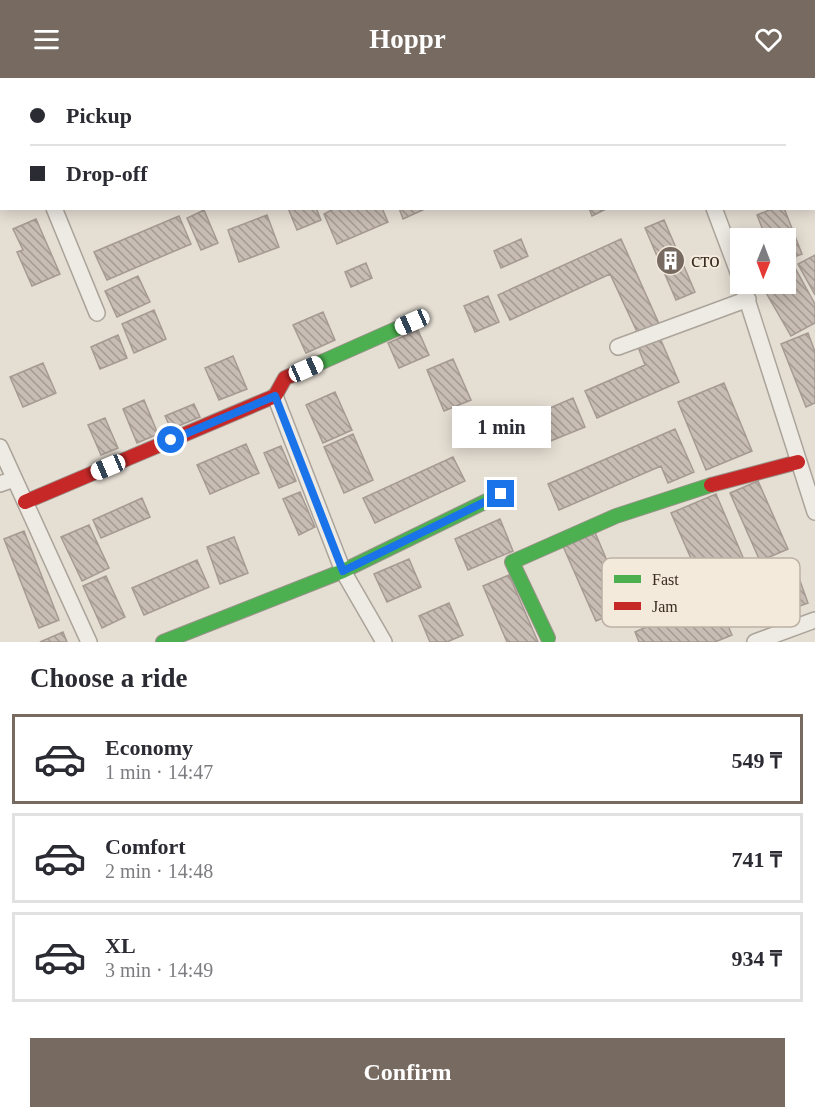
<!DOCTYPE html>
<meta charset="utf-8">
<style>
body{margin:0;font-family:"Times New Roman",serif;background:#f2f2f3;color:#2b2b33;height:100vh;display:flex;flex-direction:column;font-size:22px;white-space:nowrap}
*{box-sizing:border-box;margin:0}
p{font-size:20px;color:#7c7c81}
.icon{flex:none;width:33px;height:33px;fill:none;stroke:currentColor;stroke-width:2;stroke-linecap:round;stroke-linejoin:round}
.map{position:relative;height:564px;overflow:hidden}
.drawer{display:flex;flex-direction:column;background:#fff;flex:1}
.drawer>*{flex:none}
.guide{position:absolute;left:0px;top:0px;width:816px;height:132px;box-shadow:0 3px 15px #0003;display:grid;align-content:center;height:132px;padding:0 30px;background:#fff}
.needle{width:39px;rotate:181deg}
.buttons{position:absolute;left:730px;top:150px;display:grid;gap:12px}
.buttons a{display:grid;place-items:center;width:66px;height:66px;border-radius:0px;background:#fff;box-shadow:0 3px 15px #0003;font-size:30px}
.end{position:absolute;width:27px;height:27px;margin:-14px;border:8px solid #1a73e8;background:#fff;box-shadow:0 0 0 3px #fff}
.from{border-radius:50%}
.bubble{position:absolute;height:42px;border-radius:0px;background:#fff;box-shadow:0 3px 15px #0003;font-size:20px;font-weight:700;line-height:42px;text-align:center}
.car{position:absolute;width:18px;height:36px;margin:-18px -9px;border-radius:8px;box-shadow:0 0 4px 2px #0007;background:linear-gradient(#fff 24%,#345 0 40%,#fff 0 76%,#345 0 86%,#fff 0)}
.guide b{display:flex;align-items:center;gap:21px;height:57px;font-size:22px}
.guide b+b{border-top:2px solid #e1e1e2}
.guide i{width:15px;height:15px;background:#2b2b33}
ul{padding:0;list-style:none}
li{display:flex;align-items:center;gap:18px;height:90px;margin:0 12px 9px;padding:0 18px;border:3px solid #e1e1e2;border-radius:0px}
li div{flex:1}
li b{display:block;font-size:22px}
li em{font-style:normal;font-weight:700}
li.current{border-color:#766a61}
li>.icon{width:54px;height:54px;stroke-width:1.5}
h2{padding:0 30px;font-size:27px;line-height:72px}
.primary-button{display:flex;gap:12px;margin-top:auto;padding:12px 30px}
.primary-button a{flex:1;height:69px;border-radius:0px;background:#766a61;color:#fff;font-size:24px;font-weight:700;line-height:69px;text-align:center}
header{display:flex;justify-content:space-between;align-items:center;height:78px;padding:0 30px;background:#766a61;color:#fff;font-size:27px;font-weight:700}
.map>svg:first-child{display:block}
.building{fill:url(#building-back-hatch);stroke:#a69a92;stroke-width:1.5}
.lines{fill:none;stroke-linecap:round;stroke-linejoin:round}
.lane-casing{stroke:#aba49b;stroke-width:10}
.street-casing{stroke:#aba49b;stroke-width:18}
.fast-casing{stroke:#9b938b;stroke-width:16}
.jam-casing{stroke:#9b938b;stroke-width:16}
.lane{stroke:#eeeae4;stroke-width:8}
.street{stroke:#eeeae4;stroke-width:15}
.fast{stroke:#4caf50;stroke-width:14}
.jam{stroke:#c62828;stroke-width:14}
.route{stroke:#1a73e8;stroke-width:8}
.labels{text-anchor:middle;dominant-baseline:central;stroke-width:4.5;stroke-linejoin:round;paint-order:stroke}
.poi-label{font-size:21px;fill:#3a2c23;stroke:#f4eadb;text-anchor:start}
.key{fill:#f4eadb;stroke:#bcb1a4;stroke-width:1.5}
.key-label{font-size:16px;fill:#3a2c23}
</style>
<header><svg class="icon" aria-label="menu" viewBox="0 0 24 24"><path d="M4 6h16M4 12h16M4 18h16"/></svg>Hoppr<svg class="icon" aria-label="heart" viewBox="0 0 24 24"><path d="M12 20l-8-8c-3-5 5-10 8-4 3-6 11-1 8 4z"/></svg></header>
<div class="map">
<svg width="815" height="564" viewBox="0 0 815 564">
<defs>
<pattern id="building-back-hatch" width="6" height="6" patternUnits="userSpaceOnUse" patternTransform="scale(1.5)"><rect width="6" height="6" fill="#c8bdb4"/><path d="M-1 5l2 2M0 0l6 6M5-1l2 2" fill="none" stroke="#a39a92"/></pattern>
</defs>
<rect width="100%" height="100%" fill="#e5ded3"/>
<path class="building" d="M339,0H387V2H339Z
M448,0H529L526,2Z
M677,0H774L771,2Z
M288,130H316L321,142L297,152Z
M335,130H382L388,144L337,166L324,136Z
M399,130H427L403,141Z
M589,130H608L592,138Z
M774,130H784L802,176L786,182V160H766L757,137Z
M204,132L218,165L201,172L187,140Z
M267,137L279,169L239,184L228,152Z
M179,138L191,166L107,202L94,174Z
M36,141L60,196L32,208L17,174L23,172L13,151Z
M664,142L695,214L676,222L645,150Z
M521,161L528,178L501,190L494,173Z
M621,161L660,248L639,258L610,196L510,242L498,217Z
M815,177V217L798,186Z
M366,185L372,200L351,209L345,194Z
M794,188L815,226V245L791,258L761,206H786V192Z
M138,198L150,224L117,239L105,213Z
M488,218L499,244L475,254L464,228Z
M154,232L166,261L134,275L122,246Z
M323,234L335,262L306,275L293,247Z
M418,252L429,277L399,290L388,265Z
M808,255L815,274V325L806,329L781,266Z
M118,257L127,280L100,291L91,269Z
M660,260L679,304L597,340L585,313L645,287L638,269Z
M233,278L247,311L219,322L205,290Z
M453,281L471,322L444,333L427,292Z
M43,285L56,315L23,329L10,299Z
M724,305L752,373L706,392L678,324Z
M335,314L352,352L323,365L306,327Z
M573,320L585,349L548,364L536,336Z
M144,322L158,356L137,365L123,331Z
M194,326L200,339L171,351L165,338Z
M105,340L118,370L101,377L88,347Z
M675,351L694,394L668,405L661,388L559,432L548,406Z
M353,356L373,402L344,415L324,369Z
M246,366L259,395L210,416L197,387Z
M281,368L296,403L279,410L264,375Z
M453,379L465,403L375,445L363,420Z
M758,403L788,471L760,483L730,415Z
M300,414L315,449L299,457L283,421Z
M716,416L751,498L707,517L671,435Z
M142,420L150,439L101,460L93,442Z
M500,441L513,473L468,492L455,461Z
M89,447L109,490L82,503L61,459Z
M594,452L627,530L596,543L562,466Z
M24,453L59,542L39,550L4,461Z
M234,459L248,495L220,506L207,469Z
M409,481L421,509L387,524L374,496Z
M197,482L209,509L144,537L132,510Z
M795,489L808,525L783,534L770,498Z
M509,497L538,564H507L483,508Z
M106,498L125,539L102,550L83,508Z
M716,519L732,557L715,564H639L635,554Z
M449,525L463,557L447,564H430L419,538Z
M63,554L67,564H40Z"/>
<g class="lines">
<defs>
<path id="lane" d="M563,2L566,0
M814,83H815"/>
<path id="street" d="M297,0V2
M661,0V2
M159,2L162,0
M0,72L2,71
M54,130L97,235
M714,130L741,202
M742,206L815,434
M618,269L748,221
M275,318L343,493L384,564
M0,369L89,564
M0,406L14,401
M755,564L815,542"/>
<path id="fast" d="M297,295L412,244
M548,560L512,484L616,438L711,407
M163,564L343,493L501,416"/>
<path id="jam" d="M711,407L798,384
M25,424L275,318L285,300L297,295"/>
</defs>
<use href="#lane" class="lane-casing"/>
<use href="#street" class="street-casing"/>
<use href="#fast" class="fast-casing"/>
<use href="#jam" class="jam-casing"/>
<use href="#lane" class="lane"/>
<use href="#street" class="street"/>
<use href="#fast" class="fast"/>
<use href="#jam" class="jam"/>
</g>
<g class="lines">
<path class="route" d="M171,362L275,318L343,493L501,416"/>
</g>
<defs>
<symbol id="building-disc" viewBox="-11 -11 22 22"><circle r="9.5" fill="#766a61" stroke="#f4eadb"/><path d="M-4-6H4V6H1V3H-1V6H-4ZM-2.5-4.3h1.7v1.8h-1.7ZM.8-4.3h1.7v1.8H.8ZM-2.5-1h1.7V.8h-1.7ZM.8-1h1.7V.8H.8Z" fill="#fff"/></symbol>
</defs>
<g fill-rule="evenodd">
<use href="#building-disc" x="654" y="166" width="33" height="33"/>
</g>
<g class="labels">
<g class="poi-label">
<text x="691" y="182">сто</text>
</g>
</g>
<rect x="602" y="480" width="198" height="69" rx="9" class="key"/>
<rect x="614" y="497" width="27" height="8" fill="#4caf50"/>
<rect x="614" y="524" width="27" height="8" fill="#c62828"/>
<g class="key-label">
<text x="652" y="507">Fast</text>
<text x="652" y="534">Jam</text>
</g>
</svg>
<div class="buttons">
<a><svg class="needle" viewBox="-14 -14 28 28"><path d="M0-13l5 13h-10z" fill="#e53935"/><path d="M0 13l5-13h-10z" fill="#7c7c81"/></svg></a>
</div>
<i class="end from" style="left:171px;top:362px"></i>
<i class="end" style="left:501px;top:416px"></i>
<div class="bubble" style="left:452px;top:328px;width:99px">1 min</div>
<i class="car" style="left:412px;top:244px;rotate:246deg"></i>
<i class="car" style="left:306px;top:291px;rotate:66deg"></i>
<i class="car" style="left:108px;top:389px;rotate:247deg"></i>
<div class="guide">
<b><i class="from"></i>Pickup</b>
<b><i></i>Drop-off</b>
</div>
</div>
<section class="drawer">
<h2>Choose a ride</h2>
<ul>
<li class="current"><svg class="icon" aria-label="car" viewBox="0 0 24 24"><path d="M5 17H2v-5l4-1 3-4h7l3 4 3 1v5h-3M9 17h6M6 11h13"/><circle cx="7" cy="17" r="2"/><circle cx="17" cy="17" r="2"/></svg><div><b>Economy</b><p>1 min · 14:47</p></div><em>549 ₸</em></li>
<li><svg class="icon" aria-label="car" viewBox="0 0 24 24"><path d="M5 17H2v-5l4-1 3-4h7l3 4 3 1v5h-3M9 17h6M6 11h13"/><circle cx="7" cy="17" r="2"/><circle cx="17" cy="17" r="2"/></svg><div><b>Comfort</b><p>2 min · 14:48</p></div><em>741 ₸</em></li>
<li><svg class="icon" aria-label="car" viewBox="0 0 24 24"><path d="M5 17H2v-5l4-1 3-4h7l3 4 3 1v5h-3M9 17h6M6 11h13"/><circle cx="7" cy="17" r="2"/><circle cx="17" cy="17" r="2"/></svg><div><b>XL</b><p>3 min · 14:49</p></div><em>934 ₸</em></li>
</ul>
<div class="primary-button"><a>Confirm</a></div>
</section>
